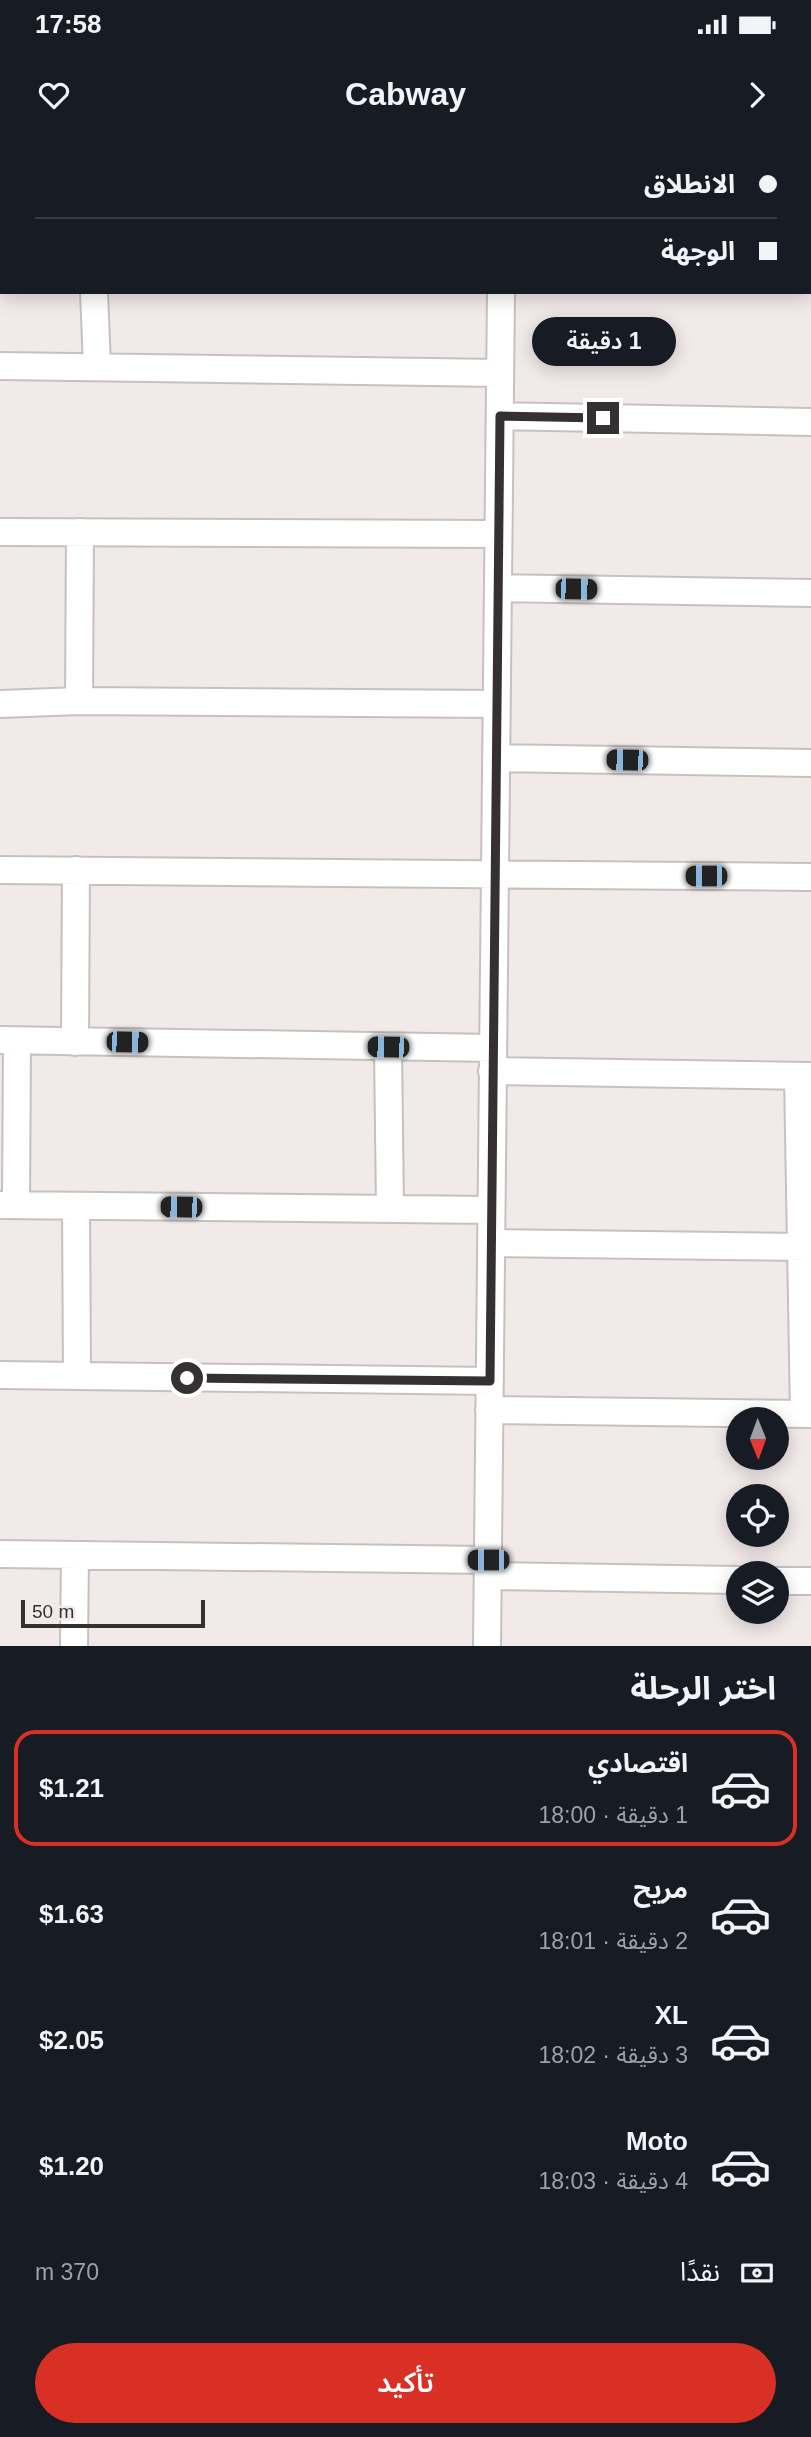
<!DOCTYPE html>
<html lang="ar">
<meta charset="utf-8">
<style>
body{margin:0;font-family:Helvetica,"Noto Sans Arabic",sans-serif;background:#242831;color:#f1f3f6;direction:rtl;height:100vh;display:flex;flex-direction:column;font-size:26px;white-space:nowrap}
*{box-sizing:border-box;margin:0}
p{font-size:23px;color:#9ea1a6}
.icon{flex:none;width:38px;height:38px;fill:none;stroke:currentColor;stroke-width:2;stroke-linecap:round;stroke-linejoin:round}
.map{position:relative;height:1506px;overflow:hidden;direction:ltr}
.side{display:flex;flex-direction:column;background:#171b24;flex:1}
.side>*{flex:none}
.top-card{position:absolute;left:0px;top:0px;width:812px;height:154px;box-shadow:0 4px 18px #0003;direction:rtl;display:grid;align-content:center;height:154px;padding:0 35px;background:#171b24}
.needle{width:46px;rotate:179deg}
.fabs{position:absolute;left:726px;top:1267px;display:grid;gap:14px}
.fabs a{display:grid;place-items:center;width:63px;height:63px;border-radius:50%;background:#171b24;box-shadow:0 4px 18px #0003;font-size:35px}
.scale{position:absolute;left:21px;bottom:18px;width:184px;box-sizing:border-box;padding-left:7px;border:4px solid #353131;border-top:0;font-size:19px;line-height:24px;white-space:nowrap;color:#353131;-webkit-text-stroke:5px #f2e9e9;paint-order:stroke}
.end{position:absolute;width:32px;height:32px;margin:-16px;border:9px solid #353131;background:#fff;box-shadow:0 0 0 4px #fff}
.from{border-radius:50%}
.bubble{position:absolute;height:49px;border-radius:24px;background:#171b24;box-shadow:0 4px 18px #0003;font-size:23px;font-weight:600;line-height:49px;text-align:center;direction:rtl}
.car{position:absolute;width:21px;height:42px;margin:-21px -10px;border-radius:9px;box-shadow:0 0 5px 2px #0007;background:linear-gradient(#222 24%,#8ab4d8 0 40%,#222 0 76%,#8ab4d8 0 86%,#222 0)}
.top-card b{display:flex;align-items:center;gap:24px;height:66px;font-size:26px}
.top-card b+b{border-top:2px solid #363941}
.top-card i{width:18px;height:18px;background:#f1f3f6}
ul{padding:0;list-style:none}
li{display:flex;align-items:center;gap:21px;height:116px;margin:0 14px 10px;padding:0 21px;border:4px solid transparent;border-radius:21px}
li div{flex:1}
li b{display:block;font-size:26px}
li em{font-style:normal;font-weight:600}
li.active{border-color:#d93025}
li>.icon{width:63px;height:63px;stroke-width:1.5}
h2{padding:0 35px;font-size:32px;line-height:84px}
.pay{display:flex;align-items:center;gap:18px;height:77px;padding:0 35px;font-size:26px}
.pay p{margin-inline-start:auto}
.cta{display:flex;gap:14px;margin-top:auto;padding:14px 35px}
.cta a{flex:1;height:80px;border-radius:42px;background:#d93025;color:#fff;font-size:28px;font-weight:600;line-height:80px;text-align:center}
.status{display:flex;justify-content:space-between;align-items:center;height:49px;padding:0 35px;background:#171b24;direction:ltr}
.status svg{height:19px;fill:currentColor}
header{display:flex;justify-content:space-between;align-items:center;height:91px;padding:0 35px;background:#171b24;font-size:32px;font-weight:600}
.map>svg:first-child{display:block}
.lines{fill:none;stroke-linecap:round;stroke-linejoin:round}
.minor-casing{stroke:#c8c0c0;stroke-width:30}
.minor{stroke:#fff;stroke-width:26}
.route{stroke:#353131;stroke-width:9}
</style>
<div class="status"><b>17:58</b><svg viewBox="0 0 49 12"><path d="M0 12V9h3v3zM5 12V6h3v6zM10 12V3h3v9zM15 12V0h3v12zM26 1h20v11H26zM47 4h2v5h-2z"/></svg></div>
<header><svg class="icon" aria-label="forward" viewBox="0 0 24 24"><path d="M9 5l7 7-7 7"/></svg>Cabway<svg class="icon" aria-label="heart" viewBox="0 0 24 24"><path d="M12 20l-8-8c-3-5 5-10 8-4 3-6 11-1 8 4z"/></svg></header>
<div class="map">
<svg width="811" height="1506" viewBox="0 0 811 1506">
<rect width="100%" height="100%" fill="#f2e9e9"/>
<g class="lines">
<defs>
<path id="minor" d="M89,0V2
M502,2V0
M0,53H2
M810,114H811
M94,152L97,226
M0,226L500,233
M500,276L811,282
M0,392L498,394
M498,448L811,453
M79,561L80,392
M0,564L79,561L497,564
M496,618L811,623
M0,730L811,737
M0,900L493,908
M75,902L76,730
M388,907L390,1069
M492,931L811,936
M798,936L804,1274
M0,1065L491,1070
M16,1065L17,901
M76,1066L77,1236
M491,1103L811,1107
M0,1235L490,1241
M489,1270L811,1274
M0,1414L488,1420
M488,1436L738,1440
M777,1441H811
M74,1506L75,1416
M487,1506L501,152"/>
</defs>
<use href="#minor" class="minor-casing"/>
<use href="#minor" class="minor"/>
</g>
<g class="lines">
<path class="route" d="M187,1238L490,1241L500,276L603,278"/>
</g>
</svg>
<div class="fabs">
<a><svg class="needle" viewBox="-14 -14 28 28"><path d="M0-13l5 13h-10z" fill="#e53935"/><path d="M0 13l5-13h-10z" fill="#9ea1a6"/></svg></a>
<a><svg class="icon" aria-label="locate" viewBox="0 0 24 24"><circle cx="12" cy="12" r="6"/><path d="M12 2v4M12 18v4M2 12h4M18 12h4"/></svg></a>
<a><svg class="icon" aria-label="layers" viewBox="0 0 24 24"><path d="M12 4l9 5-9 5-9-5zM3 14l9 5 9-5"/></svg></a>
</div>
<div class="scale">50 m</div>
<i class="end from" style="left:187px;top:1238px"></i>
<i class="end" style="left:603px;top:278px"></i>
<div class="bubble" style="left:532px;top:177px;width:144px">1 دقيقة</div>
<i class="car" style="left:576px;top:449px;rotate:91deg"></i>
<i class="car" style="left:627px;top:620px;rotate:271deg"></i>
<i class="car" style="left:706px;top:736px;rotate:270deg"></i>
<i class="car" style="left:127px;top:902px;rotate:91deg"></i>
<i class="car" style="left:388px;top:907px;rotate:271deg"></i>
<i class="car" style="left:181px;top:1067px;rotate:271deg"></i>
<i class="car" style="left:488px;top:1420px;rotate:270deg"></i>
<div class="top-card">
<b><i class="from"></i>الانطلاق</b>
<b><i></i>الوجهة</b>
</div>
</div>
<section class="side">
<h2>اختر الرحلة</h2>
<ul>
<li class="active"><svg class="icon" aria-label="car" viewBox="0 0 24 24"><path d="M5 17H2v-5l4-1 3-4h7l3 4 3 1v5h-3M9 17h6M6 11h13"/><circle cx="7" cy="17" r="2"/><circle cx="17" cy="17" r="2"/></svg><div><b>اقتصادي</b><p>1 دقيقة · 18:00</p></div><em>$1.21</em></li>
<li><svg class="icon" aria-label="car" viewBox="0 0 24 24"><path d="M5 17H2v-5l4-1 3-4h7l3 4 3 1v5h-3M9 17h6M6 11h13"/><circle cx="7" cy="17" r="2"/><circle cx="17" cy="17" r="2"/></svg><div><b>مريح</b><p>2 دقيقة · 18:01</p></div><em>$1.63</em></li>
<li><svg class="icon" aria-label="car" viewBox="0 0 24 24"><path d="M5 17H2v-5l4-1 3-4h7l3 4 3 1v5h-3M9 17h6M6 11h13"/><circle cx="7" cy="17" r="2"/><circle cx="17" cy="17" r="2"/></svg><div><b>XL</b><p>3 دقيقة · 18:02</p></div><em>$2.05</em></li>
<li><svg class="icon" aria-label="car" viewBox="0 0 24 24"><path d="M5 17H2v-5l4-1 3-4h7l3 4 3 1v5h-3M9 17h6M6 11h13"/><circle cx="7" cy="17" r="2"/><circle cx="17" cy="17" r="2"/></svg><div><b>Moto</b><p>4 دقيقة · 18:03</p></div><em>$1.20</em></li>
</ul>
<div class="pay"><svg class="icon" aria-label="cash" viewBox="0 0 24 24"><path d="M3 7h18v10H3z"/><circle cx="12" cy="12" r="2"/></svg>نقدًا<p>370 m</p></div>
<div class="cta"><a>تأكيد</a></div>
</section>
